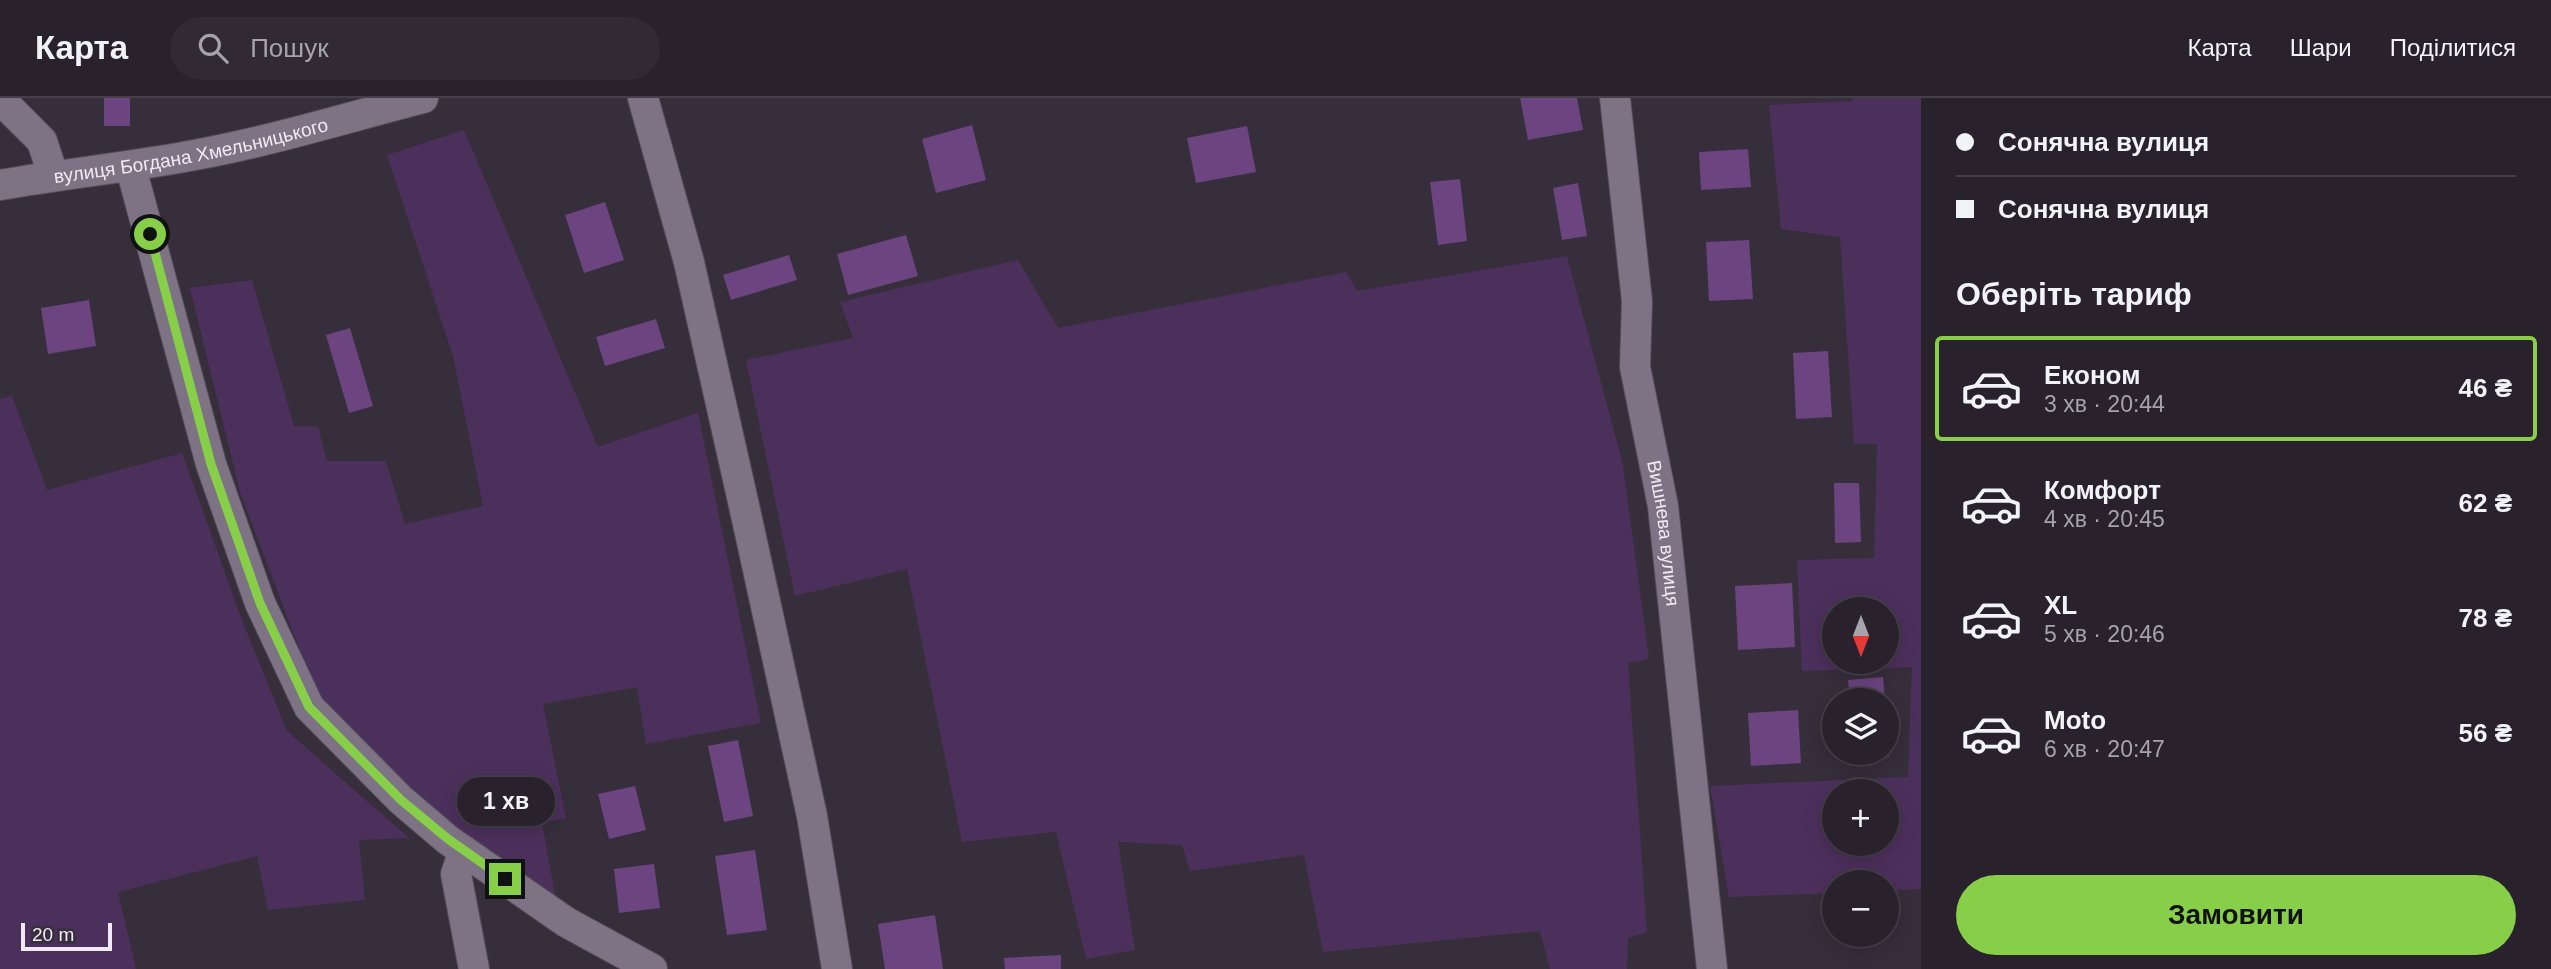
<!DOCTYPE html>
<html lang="uk">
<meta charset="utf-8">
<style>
body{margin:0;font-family:Arial,sans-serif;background:#312a35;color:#f1f3f6;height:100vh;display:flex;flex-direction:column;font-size:26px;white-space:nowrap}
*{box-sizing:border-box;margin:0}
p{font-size:23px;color:#a5a4aa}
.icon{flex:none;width:38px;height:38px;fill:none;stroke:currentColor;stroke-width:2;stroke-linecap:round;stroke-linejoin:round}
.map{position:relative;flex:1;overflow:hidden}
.side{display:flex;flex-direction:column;background:#29222d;width:630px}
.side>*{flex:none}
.guide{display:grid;align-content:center;height:154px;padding:0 35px;background:#29222d}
.needle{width:46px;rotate:180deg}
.controls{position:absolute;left:1822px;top:499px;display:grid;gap:14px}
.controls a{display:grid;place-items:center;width:77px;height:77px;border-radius:50%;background:#29222d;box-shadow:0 4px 18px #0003,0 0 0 2px #453f49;font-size:35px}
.scale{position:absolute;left:21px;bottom:18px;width:91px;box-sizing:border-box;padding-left:7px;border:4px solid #f0eaf4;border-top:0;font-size:19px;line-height:24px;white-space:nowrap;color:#f0eaf4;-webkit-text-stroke:5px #372e3c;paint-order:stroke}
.end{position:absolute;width:32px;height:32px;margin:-16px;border:9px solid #88cf49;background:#111;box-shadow:0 0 0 4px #111}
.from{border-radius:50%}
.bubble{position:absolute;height:49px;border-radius:24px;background:#29222d;box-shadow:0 4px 18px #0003,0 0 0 2px #453f49;font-size:23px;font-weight:600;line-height:49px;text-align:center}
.guide b{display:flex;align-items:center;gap:24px;height:66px;font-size:26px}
.guide b+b{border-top:2px solid #453f49}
.guide i{width:18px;height:18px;background:#f1f3f6}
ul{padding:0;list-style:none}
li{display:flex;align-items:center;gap:21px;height:105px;margin:0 14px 10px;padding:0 21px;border:4px solid transparent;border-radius:7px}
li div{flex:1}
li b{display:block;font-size:26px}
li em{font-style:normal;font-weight:600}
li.active{border-color:#88cf49}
li>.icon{width:63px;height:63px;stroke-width:1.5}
h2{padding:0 35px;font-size:32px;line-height:84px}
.primary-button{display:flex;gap:14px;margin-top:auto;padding:14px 35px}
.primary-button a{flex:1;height:80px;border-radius:42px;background:#88cf49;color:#111;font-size:28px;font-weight:600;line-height:80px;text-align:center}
header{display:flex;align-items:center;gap:42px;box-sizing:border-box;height:98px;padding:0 35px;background:#29222d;border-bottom:2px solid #453f49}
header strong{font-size:33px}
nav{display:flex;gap:38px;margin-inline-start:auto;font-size:24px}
.search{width:490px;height:63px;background:#312a35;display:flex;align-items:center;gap:18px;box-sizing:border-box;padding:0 24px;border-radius:38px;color:#a5a4aa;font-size:26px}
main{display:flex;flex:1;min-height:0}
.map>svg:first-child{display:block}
.green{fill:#4c305c;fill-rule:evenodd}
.building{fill:#6b4480}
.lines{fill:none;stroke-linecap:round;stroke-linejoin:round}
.minor-casing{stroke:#554d59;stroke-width:32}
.minor{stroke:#7e7384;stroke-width:30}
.route{stroke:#88cf49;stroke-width:9}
.labels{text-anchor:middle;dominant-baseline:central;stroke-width:6;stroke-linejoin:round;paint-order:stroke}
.street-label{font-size:19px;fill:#f0eaf4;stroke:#372e3c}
</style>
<header>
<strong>Карта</strong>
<div class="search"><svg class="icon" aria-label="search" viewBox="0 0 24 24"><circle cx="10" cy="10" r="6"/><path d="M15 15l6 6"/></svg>Пошук</div>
<nav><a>Карта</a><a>Шари</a><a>Поділитися</a></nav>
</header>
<main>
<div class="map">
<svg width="1921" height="871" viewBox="0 0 1921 871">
<rect width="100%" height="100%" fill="#372e3c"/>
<path class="green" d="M1852,0H1921V791L1887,793L1886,784H1834V795L1729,799L1710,688L1908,679L1912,569L1802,573L1797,462L1874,460L1877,346H1854L1840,139L1781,131L1769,7L1852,3ZM1886,511V564H1834V511ZM1834,693H1886V746H1834Z
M464,32L598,349L698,315L761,625L646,646L637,589L543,606L566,720L542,725L556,803L457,737L385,671L315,592L240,394L190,190L252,182L294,328L318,329L327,363H386L405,426L483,408L453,258L387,57Z
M1567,158L1623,367L1649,561L1628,565L1647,834L1628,840L1627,871H1550L1540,833L1323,854L1304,757L1190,773L1182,747L1118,744L1135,852L1086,861L1056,734L962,744L907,471L795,498L746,262L853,240L840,204L1018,162L1058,230L1346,174L1357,193Z
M12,298L47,392L182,355L243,525L287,633L409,740L359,742L365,802L268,812L257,758L118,794L136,871H0V301Z"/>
<path class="building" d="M104,0H130V28H104Z
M1520,0H1577L1583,32L1528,42Z
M972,27L986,82L936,95L922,41Z
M1247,28L1256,74L1196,85L1187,40Z
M1748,51L1751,89L1701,92L1699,54Z
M1460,81L1467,143L1438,147L1430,84Z
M1578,85L1587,138L1562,142L1553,90Z
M605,104L624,162L584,175L565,117Z
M906,137L918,178L848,197L837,156Z
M1749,142L1753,201L1709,203L1706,144Z
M789,157L797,182L731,202L723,177Z
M89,202L96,248L48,256L41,210Z
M656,221L665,250L605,268L596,239Z
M350,230L373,308L349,315L326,237Z
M1828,253L1832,319L1796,321L1793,255Z
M1834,385H1859L1861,444L1835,445Z
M1792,485L1795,549L1738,552L1735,488Z
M1883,579L1885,602H1850L1848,582Z
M1798,612L1801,665L1751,668L1748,615Z
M738,642L753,718L724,724L708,648Z
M1854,654H1889V659L1854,661Z
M635,688L646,732L609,741L598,696Z
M755,752L767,832L727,837L715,758Z
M654,766L660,810L619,815L614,771Z
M935,817L943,871H885L878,826Z
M1061,857V871H1005L1004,860Z"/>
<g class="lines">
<defs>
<g id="minor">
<path d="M643,0L689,164L745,412L812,718L837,871"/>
<path id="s1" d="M1615,0L1637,203L1635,269L1663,408L1712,871"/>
<path d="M0,1L42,43L53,77"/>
<path d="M131,70L211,366L260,505L309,609L401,702L448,742L566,824L652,871"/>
<path id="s2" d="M0,87C67,75 134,69 200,56C275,42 349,19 423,0"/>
<path d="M464,753L456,776L474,871"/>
</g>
</defs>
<use href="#minor" class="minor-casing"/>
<use href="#minor" class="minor"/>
</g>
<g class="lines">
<path class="route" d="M150,136L211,366L260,505L309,609L401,702L448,741L505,781"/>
</g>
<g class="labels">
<g class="street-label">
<text stroke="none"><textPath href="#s2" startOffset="194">вулиця Богдана Хмельницького</textPath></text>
<text stroke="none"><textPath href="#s1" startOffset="439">Вишнева вулиця</textPath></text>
</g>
</g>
</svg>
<div class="controls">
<a><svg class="needle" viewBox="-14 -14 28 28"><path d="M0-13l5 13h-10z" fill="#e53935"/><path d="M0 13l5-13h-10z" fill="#a5a4aa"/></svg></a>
<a><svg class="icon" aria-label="layers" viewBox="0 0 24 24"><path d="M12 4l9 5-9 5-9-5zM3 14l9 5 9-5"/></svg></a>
<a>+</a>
<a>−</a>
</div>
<div class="scale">20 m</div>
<i class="end from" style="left:150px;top:136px"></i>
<i class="end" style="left:505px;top:781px"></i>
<div class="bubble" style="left:457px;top:679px;width:98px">1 хв</div>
</div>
<section class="side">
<div class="guide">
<b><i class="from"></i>Сонячна вулиця</b>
<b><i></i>Сонячна вулиця</b>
</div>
<h2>Оберіть тариф</h2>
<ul>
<li class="active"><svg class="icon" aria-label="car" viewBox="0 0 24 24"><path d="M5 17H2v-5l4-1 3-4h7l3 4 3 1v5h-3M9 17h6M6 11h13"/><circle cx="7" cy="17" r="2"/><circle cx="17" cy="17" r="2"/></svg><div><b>Економ</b><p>3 хв · 20:44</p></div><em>46 ₴</em></li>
<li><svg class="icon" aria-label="car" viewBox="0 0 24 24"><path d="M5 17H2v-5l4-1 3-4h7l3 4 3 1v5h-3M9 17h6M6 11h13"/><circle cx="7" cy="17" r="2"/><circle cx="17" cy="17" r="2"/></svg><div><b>Комфорт</b><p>4 хв · 20:45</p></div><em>62 ₴</em></li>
<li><svg class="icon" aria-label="car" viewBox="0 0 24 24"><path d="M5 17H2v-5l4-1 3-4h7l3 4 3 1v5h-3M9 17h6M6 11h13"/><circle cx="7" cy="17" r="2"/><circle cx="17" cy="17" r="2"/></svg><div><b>XL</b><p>5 хв · 20:46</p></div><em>78 ₴</em></li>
<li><svg class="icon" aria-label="car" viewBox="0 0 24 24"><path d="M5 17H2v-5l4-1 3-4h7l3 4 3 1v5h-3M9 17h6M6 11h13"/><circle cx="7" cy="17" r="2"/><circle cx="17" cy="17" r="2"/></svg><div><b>Moto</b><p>6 хв · 20:47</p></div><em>56 ₴</em></li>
</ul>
<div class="primary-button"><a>Замовити</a></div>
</section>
</main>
